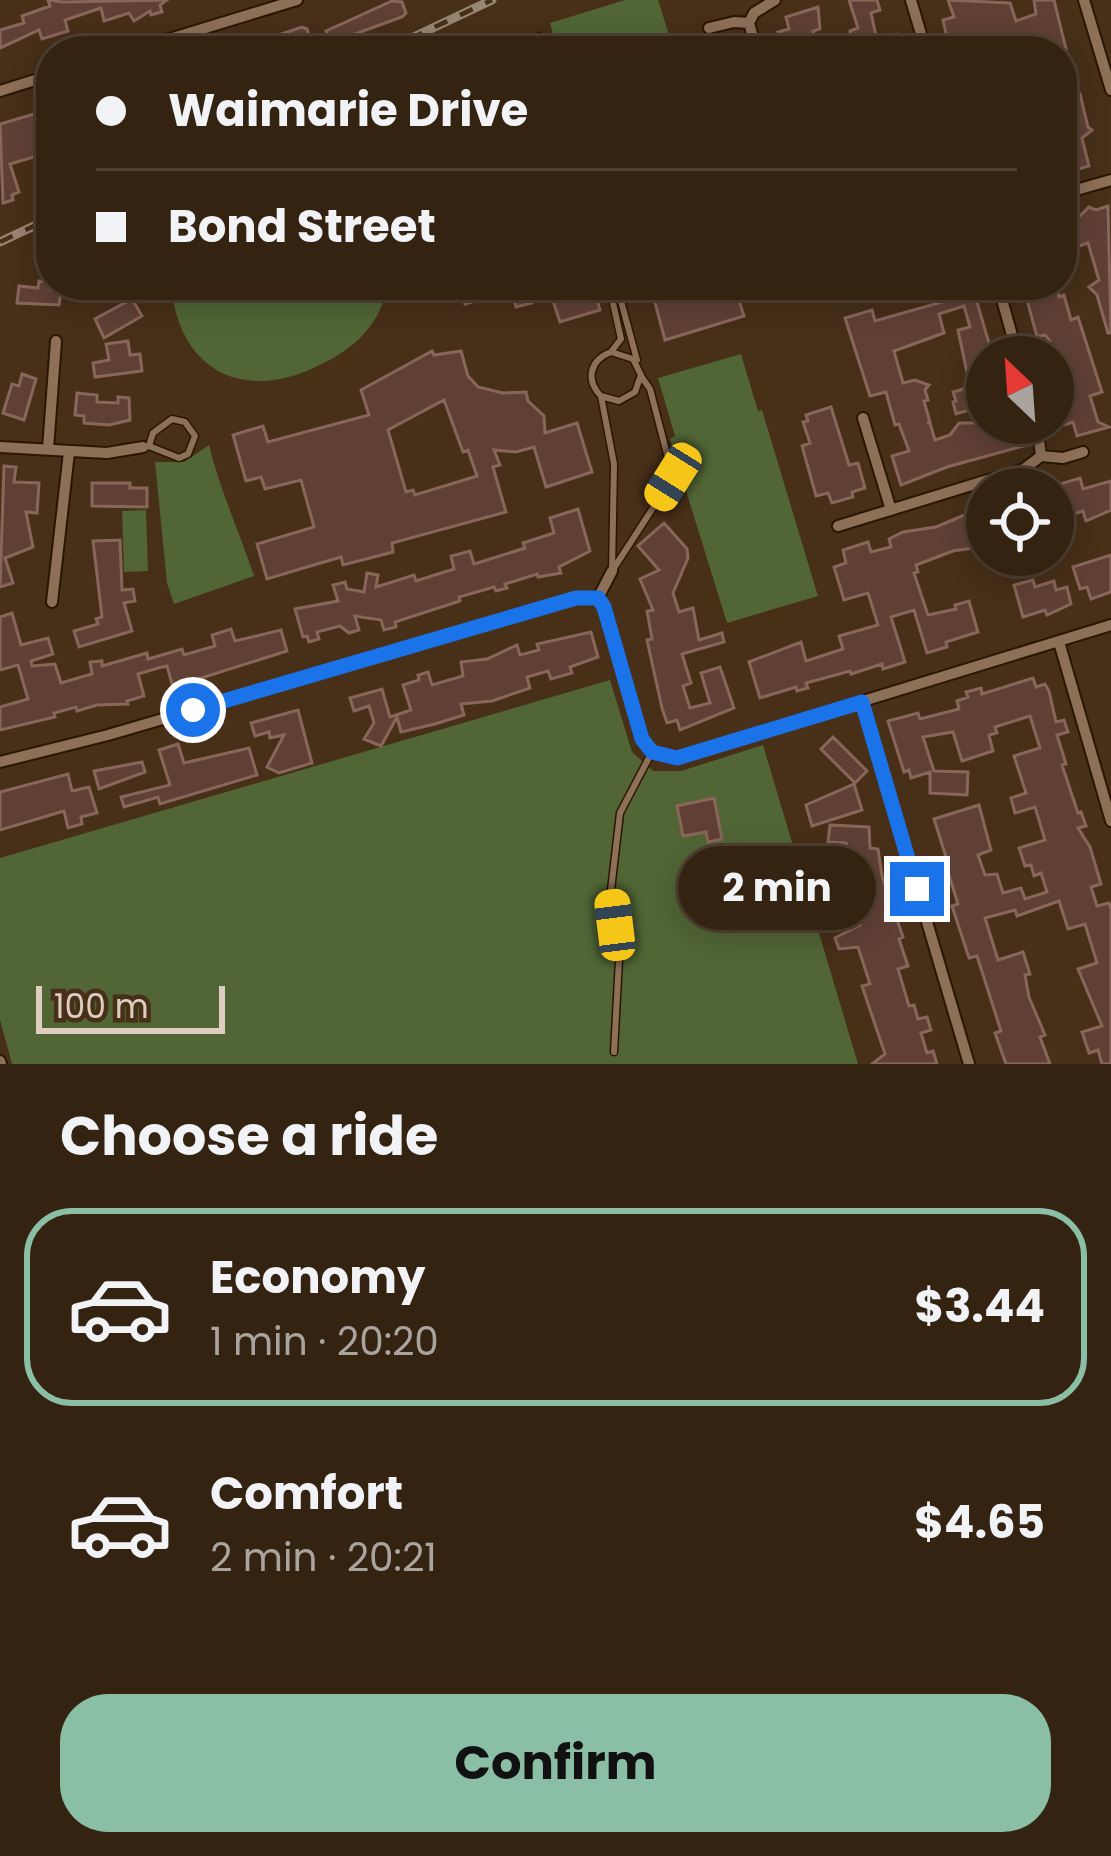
<!DOCTYPE html>
<meta charset="utf-8">
<style>
body{margin:0;font-family:Poppins,sans-serif;background:#402f20;color:#f1f3f6;height:100vh;display:flex;flex-direction:column;font-size:45px;white-space:nowrap}
*{box-sizing:border-box;margin:0}
p{font-size:39px;color:#aaa49f}
.icon{flex:none;width:66px;height:66px;fill:none;stroke:currentColor;stroke-width:2;stroke-linecap:round;stroke-linejoin:round}
.map{position:relative;height:1064px;overflow:hidden}
.details{display:flex;flex-direction:column;background:#352312;flex:1}
.details>*{flex:none}
.top-card{position:absolute;left:36px;top:36px;width:1041px;height:264px;border-radius:48px;box-shadow:0 6px 30px #0003,0 0 0 3px #4f4032;display:grid;align-content:center;height:264px;padding:0 60px;background:#352312}
.needle{width:78px;rotate:335deg}
.fabs{position:absolute;left:966px;top:336px;display:grid;gap:24px}
.fabs a{display:grid;place-items:center;width:108px;height:108px;border-radius:50%;background:#352312;box-shadow:0 6px 30px #0003,0 0 0 3px #4f4032;font-size:60px}
.scale{position:absolute;left:36px;bottom:30px;width:189px;box-sizing:border-box;padding-left:12px;border:6px solid #ddcec1;border-top:0;font-size:33px;line-height:42px;white-space:nowrap;color:#ddcec1;-webkit-text-stroke:9px #472f18;paint-order:stroke}
.end{position:absolute;width:54px;height:54px;margin:-27px;border:15px solid #1a73e8;background:#fff;box-shadow:0 0 0 6px #fff}
.from{border-radius:50%}
.bubble{position:absolute;height:84px;border-radius:42px;background:#352312;box-shadow:0 6px 30px #0003,0 0 0 3px #4f4032;font-size:39px;font-weight:700;line-height:84px;text-align:center}
.car{position:absolute;width:36px;height:72px;margin:-36px -18px;border-radius:15px;box-shadow:0 0 9px 3px #0007;background:linear-gradient(#f5c518 24%,#345 0 40%,#f5c518 0 76%,#345 0 86%,#f5c518 0)}
.top-card b{display:flex;align-items:center;gap:42px;height:114px;font-size:45px}
.top-card b+b{border-top:3px solid #4f4032}
.top-card i{width:30px;height:30px;background:#f1f3f6}
ul{padding:0;list-style:none}
li{display:flex;align-items:center;gap:36px;height:198px;margin:0 24px 18px;padding:0 36px;border:6px solid transparent;border-radius:48px}
li div{flex:1}
li b{display:block;font-size:45px}
li em{font-style:normal;font-weight:700}
li.on{border-color:#8abfa5}
li>.icon{width:108px;height:108px;stroke-width:1.5}
h2{padding:0 60px;font-size:54px;line-height:144px}
.action{display:flex;gap:24px;margin-top:auto;padding:24px 60px}
.action a{flex:1;height:138px;border-radius:48px;background:#8abfa5;color:#111;font-size:48px;font-weight:700;line-height:138px;text-align:center}
.map>svg:first-child{display:block}
.green{fill:#516535}
.building{fill:#604035;stroke:#89665a;stroke-width:3;fill-rule:evenodd}
.lines{fill:none;stroke-linecap:round;stroke-linejoin:round}
.lane-casing{stroke:#2c1601;stroke-width:9}
.street-casing{stroke:#2c1601;stroke-width:14}
.lane{stroke:#8c7058;stroke-width:6}
.street{stroke:#8c7058;stroke-width:10}
.rail-casing{stroke:#988573;stroke-width:9}
.rail{stroke:#472f18;stroke-width:4.5;stroke-dasharray:14;stroke-linecap:butt}
.route{stroke:#1a73e8;stroke-width:15}
</style>
<div class="map">
<svg width="1111" height="1064" viewBox="0 0 1111 1064">
<rect width="100%" height="100%" fill="#472f18"/>
<path class="green" d="M625,0H658L674,51H558L550,23Z
M171,285H388C378,331 350,352 309,370C236,401 178,365 171,285Z
M741,354L758,411L762,410L818,596L727,623L670,439L675,436L658,378Z
M209,445C220,490 239,531 254,576L174,604L167,583L155,462H184Z
M146,510L148,571L124,572L122,511Z
M610,680L632,752L653,771H681L763,745L858,1064H12L0,1020V858Z"/>
<path class="building" d="M48,0L63,2L167,0L160,5L162,12L151,15L150,11L134,21L129,13L104,21L101,8L65,20L68,31L42,39L39,30L0,48V30L24,23L22,16L50,6Z
M849,0H877L880,10L871,13L877,40L896,34L902,51H852L848,37L851,36L850,31L858,28Z
M948,0L1010,3L1016,21L1036,14L1034,0H1054L1066,49L1020,51L1016,37L993,43L995,51H950L943,20L954,17Z
M392,1L402,2L406,13L402,17L330,43L326,31Z
M818,7L820,29L813,31L819,51H767L766,47L782,43L778,32L789,29L786,17Z
M302,27L307,29L311,42L295,47L296,51H256L254,43Z
M1065,65L1074,95L1080,94L1088,127L1092,130L1082,138L1089,166L1062,174Z
M51,109V152L10,164L19,192L12,195L13,200L3,203L0,124Z
M1108,206L1111,333H1108L1097,295L1089,287L1099,280L1088,243L1079,246L1072,224L1089,207L1096,210Z
M39,281L51,283V290L61,291L59,305L17,303L19,286L38,288Z
M460,285H527L532,303L516,307L511,290L465,304Z
M557,285H593L600,310L560,322L553,301L561,299Z
M669,285H734L744,316L665,340L654,299L672,295Z
M961,285H972L993,357L982,361L987,405L956,414L953,402L956,401L953,392L970,387L958,330L970,327L964,306L939,314L944,333L894,351L903,383L915,380L929,385L925,390L928,400L924,401L930,422L927,423H930L935,440L950,435L959,423H1019L1027,445L947,467L901,485L892,456L909,451L899,424L895,425L886,392L870,396L845,318L872,310L875,321L949,300L946,289Z
M1023,285H1036L1038,294L1057,288L1059,297L1064,295L1071,320L1078,317L1102,392L1090,396L1098,422L1109,427L1077,436L1073,422L1064,425L1053,385L1050,341L1045,335L1037,337Z
M132,299L142,316L104,338L95,319Z
M128,341L130,355L140,354L142,371L95,377L93,363L109,360L106,344Z
M432,351L434,355L461,351L468,376L478,387L503,393L526,392L528,401L544,416L545,433L577,423L592,472L546,487L534,447L516,452L494,450L500,465L493,467L506,512L392,543L393,552L343,565L341,557L267,579L257,544L314,527L301,480L265,489L261,477L246,481L233,435L263,426L268,442L369,415L361,390ZM444,400L463,452L468,450L477,476L415,495L413,490L406,492L388,430Z
M22,374L36,379L24,420L3,413L12,384L19,386Z
M77,393L97,395V402L118,403V397L129,398L130,420L109,425L84,423V416L75,415Z
M831,407L849,465L858,463L865,488L852,492L853,497L832,503L828,493L816,496L802,446L810,443L803,422L808,421L806,415Z
M4,466L16,467L14,482L39,483L37,513L26,512L33,547L5,558L13,583L0,587Z
M1080,478L1083,489L1111,481V510L1086,521L1083,511L1062,518L1053,533V486Z
M92,483H130V488H147V507L92,506Z
M578,509L590,551L559,567L561,573L538,577L537,574L505,584L507,588L496,591L494,587L459,597L460,601L395,622L396,627L384,630L381,620L355,616L359,630L349,633L340,626L317,632L319,639L309,642L307,636L303,637L295,609L338,601L333,585L345,582L347,589L364,592L367,573L378,575L376,587L414,575L416,581L454,569L451,556L470,551L474,564L525,548L523,543L554,533L550,518Z
M974,511L977,521L987,518V546L953,551L916,565L918,572L914,573L928,615L956,609L955,605L969,601L978,632L946,642L947,647L927,653L914,610L891,617L905,662L883,669L882,664L851,674L850,671L806,683L808,688L797,691L796,687L760,698L749,662L801,642L806,661L843,649L839,636L878,625L868,593L844,600L834,567L846,563L843,550L868,542L871,552L891,547L889,539L903,532L936,527Z
M664,523L687,549L688,558L673,593L679,612L693,608L699,640L722,633L724,642L682,654L691,683L683,686L690,708L710,703L701,673L720,667L734,708L680,730L677,720L667,723L662,708L647,640L652,639L647,611L653,610L640,579L659,570L638,546Z
M120,540L122,590L133,589L135,601L124,603L132,631L79,647L74,631L98,624L96,619L102,617L93,541Z
M1111,555V592L1091,599L1087,587L1080,589L1073,567Z
M1033,580L1035,587L1054,581L1056,590L1067,587L1071,604L1047,615L1045,610L1023,617L1014,585Z
M12,613L21,645L48,638L53,654L31,661L32,666L55,664L61,683L92,674L90,662L102,661V666L147,653L148,659L182,649L184,655L215,646L212,635L231,629L235,641L281,630L287,651L173,687L167,666L158,668L138,674L144,696L127,701L128,704L97,705L77,711L76,707L54,713L55,717L0,730V707L28,699L18,665L0,670V617Z
M591,632L598,657L570,667L572,673L551,679L548,671L527,677L530,688L492,701L461,704L464,715L435,724L401,732L397,717L381,746L364,739L374,723L369,706L354,711L350,698L382,689L390,717L411,710L403,685L419,680L418,675L428,672L432,685L463,676L461,662L487,659L517,645L520,655L539,650L537,644Z
M1033,678L1036,687L1045,684L1049,691L1056,722L1064,720L1068,732L1057,735L1066,764L1062,765L1078,813L1081,812L1086,826L1078,828L1090,847L1101,884L1091,887L1097,906L1109,903L1111,909V1064H1102L1098,1050L1089,1053L1082,1032L1102,1026L1078,969L1097,963L1085,924L1068,929L1059,901L1017,916L1015,910L985,918L998,960L1023,952L1030,974L1025,975L1029,997L1045,1035L1040,1037L1050,1064H1006L995,1033L1001,1031L977,956L969,958L952,906L958,904L947,869L940,871L937,861L946,857L934,819L979,805L991,850L978,855L985,875L997,874L1003,893L1021,888L1025,899L1047,892L1041,873L1034,876L1031,865L1025,866L1019,848L1045,840L1035,807L1015,813L1011,798L1026,793L1014,756L1040,748L1030,716L995,727L997,733L989,735L993,751L962,761L953,732L923,737L934,771L968,772L967,795L930,793V772L911,778L909,770L904,772L888,721L918,713L920,719L959,709L957,701L968,697L966,692L981,688L982,694Z
M298,710L312,763L279,773L267,767L284,735L270,738L269,732L255,736L251,723Z
M833,737L867,771L855,783L821,749Z
M178,744L184,763L249,748L257,775L160,804L158,797L124,807L121,797L170,785L159,750Z
M142,762L145,772L99,789L94,771Z
M68,774L72,791L89,787L97,813L81,817L82,824L68,828L64,811L0,830V792Z
M854,784L862,810L812,826L806,805Z
M714,798L722,839L708,842L706,832L683,836L677,806Z
M830,825L869,827L870,848L878,849L882,876L903,937L899,939L908,966L898,969L909,1006L914,1005L918,1019L927,1017L931,1030L921,1033L927,1053L933,1051L937,1064H872L885,1054L862,986L870,984L858,947L839,949L835,938L860,925L847,884L841,886L832,870L852,861L846,843L828,842Z"/>
<g class="lines">
<defs>
<path id="lane" d="M539,36L543,51
M609,285L621,339L611,352
M637,360L621,301L650,291L648,285
M601,396L619,401L635,392L641,375L633,359L611,352C590,360 585,380 601,396L614,464L612,571
M143,447L149,446L153,433L172,419L185,422L195,436L188,454L179,458L149,446
M614,568L673,477L650,389L641,376
M614,1052L619,960L611,890L620,813L652,752"/>
<path id="street" d="M911,0L926,51
M1084,0L1111,90
M709,28L734,22L749,23
M130,51L297,0
M757,51L749,23L754,13L775,0
M0,91L51,75
M1062,194L1111,180
M998,285L1018,357
M863,418L891,510
M0,447L107,453L143,447
M48,449L56,341
M1041,456L1063,458L1083,452
M838,526L1024,469L1041,456L1037,423
M598,598L612,571
M52,602L69,452
M1059,642L1111,821
M862,702L969,1064
M0,762L108,735L576,598H598L604,607L642,739L652,752L677,758L1111,625
M0,1061L1,1064"/>
</defs>
<use href="#lane" class="lane-casing"/>
<use href="#street" class="street-casing"/>
<use href="#lane" class="lane"/>
<use href="#street" class="street"/>
<defs>
<path id="rail" d="M384,51L492,0
M0,242L51,218"/>
</defs>
<use href="#rail" class="rail-casing"/>
<use href="#rail" class="rail"/>
</g>
<g class="lines">
<path class="route" d="M193,710L576,598H598L604,607L642,739L652,752L677,758L862,702L917,889"/>
</g>
</svg>
<div class="fabs">
<a><svg class="needle" viewBox="-14 -14 28 28"><path d="M0-13l5 13h-10z" fill="#e53935"/><path d="M0 13l5-13h-10z" fill="#aaa49f"/></svg></a>
<a><svg class="icon" aria-label="locate" viewBox="0 0 24 24"><circle cx="12" cy="12" r="6"/><path d="M12 2v4M12 18v4M2 12h4M18 12h4"/></svg></a>
</div>
<div class="scale">100 m</div>
<i class="end from" style="left:193px;top:710px"></i>
<i class="end" style="left:917px;top:889px"></i>
<div class="bubble" style="left:678px;top:846px;width:198px">2 min</div>
<i class="car" style="left:673px;top:477px;rotate:212deg"></i>
<i class="car" style="left:615px;top:925px;rotate:353deg"></i>
<div class="top-card">
<b><i class="from"></i>Waimarie Drive</b>
<b><i></i>Bond Street</b>
</div>
</div>
<section class="details">
<h2>Choose a ride</h2>
<ul>
<li class="on"><svg class="icon" aria-label="car" viewBox="0 0 24 24"><path d="M5 17H2v-5l4-1 3-4h7l3 4 3 1v5h-3M9 17h6M6 11h13"/><circle cx="7" cy="17" r="2"/><circle cx="17" cy="17" r="2"/></svg><div><b>Economy</b><p>1 min · 20:20</p></div><em>$3.44</em></li>
<li><svg class="icon" aria-label="car" viewBox="0 0 24 24"><path d="M5 17H2v-5l4-1 3-4h7l3 4 3 1v5h-3M9 17h6M6 11h13"/><circle cx="7" cy="17" r="2"/><circle cx="17" cy="17" r="2"/></svg><div><b>Comfort</b><p>2 min · 20:21</p></div><em>$4.65</em></li>
</ul>
<div class="action"><a>Confirm</a></div>
</section>
